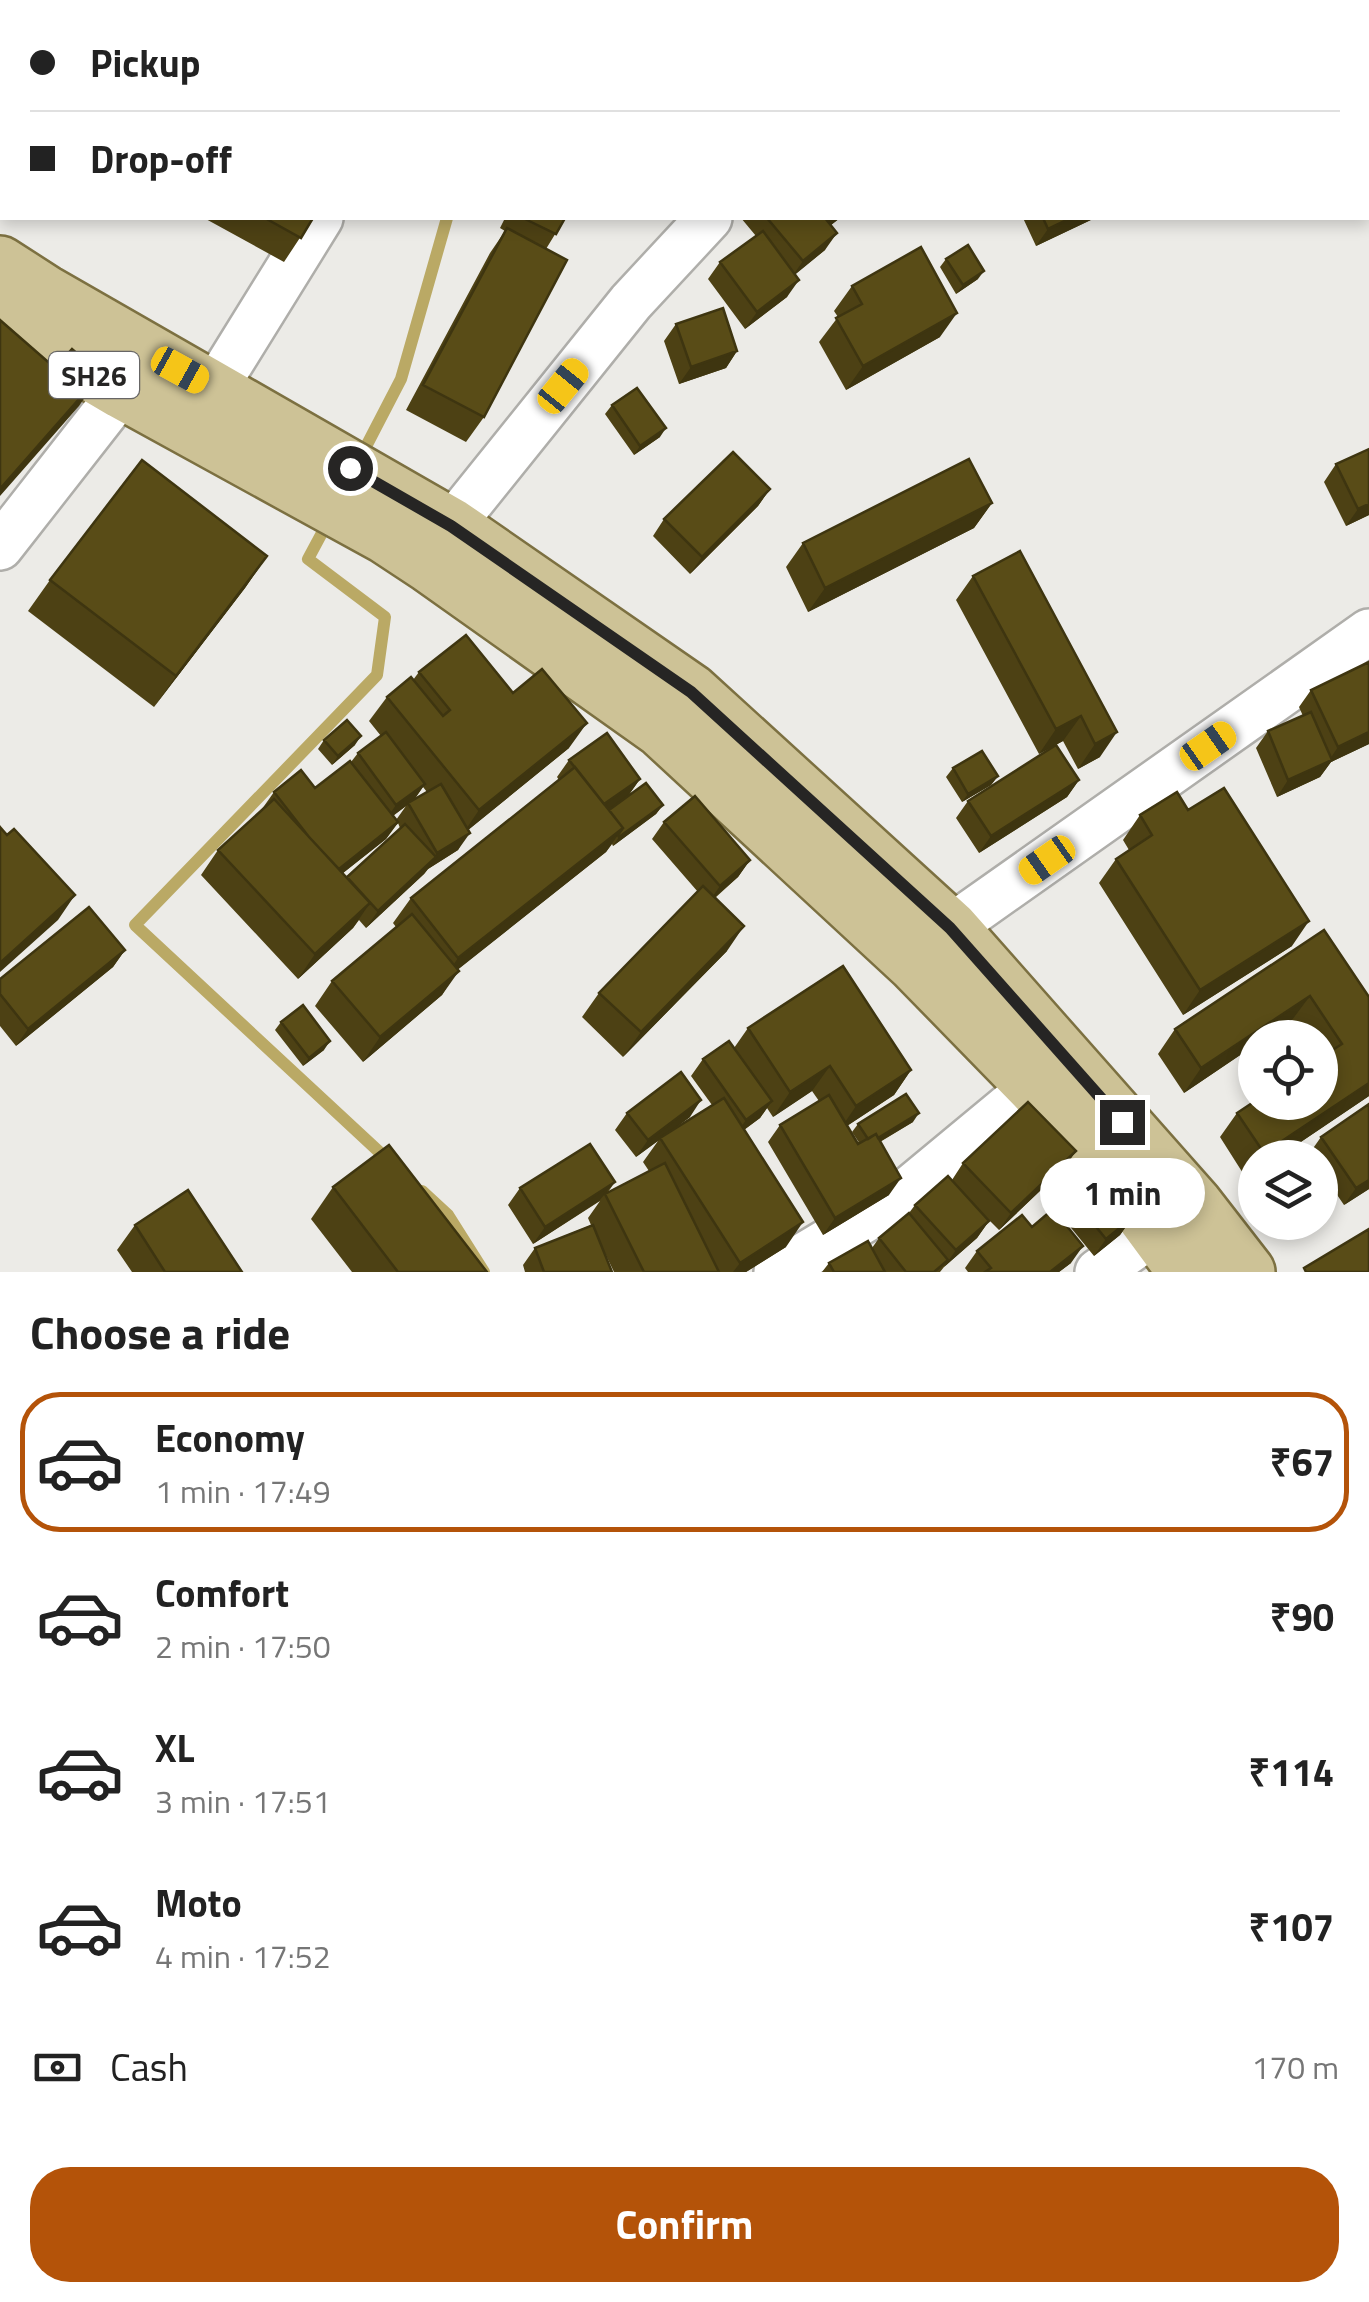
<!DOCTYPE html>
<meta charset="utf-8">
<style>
body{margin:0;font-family:"Titillium Web",sans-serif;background:#f2f2f2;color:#222;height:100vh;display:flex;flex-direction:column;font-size:38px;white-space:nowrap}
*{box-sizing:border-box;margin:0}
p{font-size:32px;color:#767676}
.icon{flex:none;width:55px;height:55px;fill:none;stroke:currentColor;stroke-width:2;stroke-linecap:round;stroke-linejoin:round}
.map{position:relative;height:1272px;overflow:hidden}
.panel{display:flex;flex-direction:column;background:#fff;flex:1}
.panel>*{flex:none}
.banner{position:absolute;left:0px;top:0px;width:1370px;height:220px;box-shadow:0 5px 15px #0003;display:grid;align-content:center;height:220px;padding:0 30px;background:#fff}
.fabs{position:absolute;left:1238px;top:1020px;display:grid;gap:20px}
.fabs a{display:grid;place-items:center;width:100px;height:100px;border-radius:50%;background:#fff;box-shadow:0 5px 15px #0003;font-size:50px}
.end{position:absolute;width:45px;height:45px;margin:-22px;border:12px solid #262524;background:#fff;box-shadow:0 0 0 5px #fff}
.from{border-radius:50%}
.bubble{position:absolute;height:70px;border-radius:35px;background:#fff;box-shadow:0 5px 15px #0003;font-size:32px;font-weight:700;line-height:70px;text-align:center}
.car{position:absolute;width:30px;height:60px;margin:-30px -15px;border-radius:12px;box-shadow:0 0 8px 2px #0007;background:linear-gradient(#f5c518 24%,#345 0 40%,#f5c518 0 76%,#345 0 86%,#f5c518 0)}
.banner b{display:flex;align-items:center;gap:35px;height:95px;font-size:38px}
.banner b+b{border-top:2px solid #e0e0e0}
.banner i{width:25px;height:25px;background:#222}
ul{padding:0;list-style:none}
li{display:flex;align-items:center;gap:30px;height:140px;margin:0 20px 15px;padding:0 10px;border:5px solid transparent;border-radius:40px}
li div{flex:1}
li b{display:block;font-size:38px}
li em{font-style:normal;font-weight:700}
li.selected{border-color:#b45309}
li>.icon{width:90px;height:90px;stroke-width:1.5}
h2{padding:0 30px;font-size:45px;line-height:120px}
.pay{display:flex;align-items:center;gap:25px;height:110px;padding:0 30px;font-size:38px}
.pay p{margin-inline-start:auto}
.button{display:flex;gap:20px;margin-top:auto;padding:20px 30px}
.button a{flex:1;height:115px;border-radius:40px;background:#b45309;color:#fff;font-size:40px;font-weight:700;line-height:115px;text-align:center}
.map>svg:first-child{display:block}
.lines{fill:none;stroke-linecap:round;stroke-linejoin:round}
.stream{stroke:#baa965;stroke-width:12}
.street-casing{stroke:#afaeaa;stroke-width:50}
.primary-casing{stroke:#7c7041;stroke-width:60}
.street{stroke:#fff;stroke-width:45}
.primary{stroke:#cdc296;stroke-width:55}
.wall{fill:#4d4114;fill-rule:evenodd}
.shaded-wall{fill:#3e3510}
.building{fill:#594c17;stroke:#3e3510;stroke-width:2.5}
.route{stroke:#262524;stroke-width:12}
.labels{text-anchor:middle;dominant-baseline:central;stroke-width:10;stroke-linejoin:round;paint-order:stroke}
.shield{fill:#fff;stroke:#676666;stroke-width:2.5}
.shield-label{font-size:28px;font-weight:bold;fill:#262524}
</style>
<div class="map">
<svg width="1369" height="1272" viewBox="0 0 1369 1272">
<rect width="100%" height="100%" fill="#ecebe7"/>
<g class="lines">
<path class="stream" d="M518,2L519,0
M359,460L401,379L447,218
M330,518L308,559L385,617L377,675L135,925L389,1161
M422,1191L448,1215L484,1272"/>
<defs>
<path id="street" d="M779,0L780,2
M136,2L138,0
M1306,2L1310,0
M0,175L2,171
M214,389L320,218
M451,526L631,302L709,218
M0,547L122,391
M950,928L1369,632
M777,1272L894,1202L1034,1086
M1098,1272L1185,1211"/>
<path id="primary" d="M0,264L45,293L451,526L691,692L950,928L1195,1205L1247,1272
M0,319L122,391L386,536L430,565L661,729L915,964L1034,1086L1105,1162L1186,1272"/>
</defs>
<use href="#street" class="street-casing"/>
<use href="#primary" class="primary-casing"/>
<use href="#street" class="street"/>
<use href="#primary" class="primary"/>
</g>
<path class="wall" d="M8,0H115L113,2H10Z
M844,0H910L907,2H846Z
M1164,0H1258L1257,2H1165Z
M1332,0H1369V55L1368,56V2H1328Z
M204,218H313L284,262Z
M505,218H565L546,249L484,417L466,442L406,410L490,253L505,231L500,228Z
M741,218H840L831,225L825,250L795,274L787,297L745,329L708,279L720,262L756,236Z
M1023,218H1095L1036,246Z
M946,259L978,279L956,294L940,267Z
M852,286L940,337L846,390L819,342L838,317L834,311Z
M676,324L737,351L726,368L679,384L664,341Z
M612,405L660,437L634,455L605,414Z
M1369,449V515L1346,526L1324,482L1336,464Z
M770,489L758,506L690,574L653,536L664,519Z
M992,503L974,528L808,612L786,567L803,543Z
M1020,551L1100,757L1078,769L1063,741L1039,754L956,600L973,576Z
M267,556L245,588L154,707L28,611L50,580Z
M419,672L513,693L569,748L468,830L458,850L428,869L424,874L366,928L359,920L353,928L298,979L201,875L218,850L263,810L262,809L274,792L315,788L351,762L358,753L381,736L369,721L387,697L413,680ZM423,787L427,792L414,800ZM406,806L396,820L393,816ZM398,823L400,828L346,877L343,873L386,839Z
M1311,690L1369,744L1331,762L1320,777L1277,797L1256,748L1268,731L1303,716L1299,707Z
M324,740L355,745L332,765L318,749Z
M569,760L640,779L628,796L609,810L663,805L656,814L613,846L612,844L606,852L458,969L442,995L363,1062L315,1006L332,981L396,927L393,923L411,898L559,780L557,777Z
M953,768L998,776L991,785L962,802L946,777Z
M1079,780L1067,797L979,853L956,818L968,801Z
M1188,810L1292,946L1183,1015L1099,883L1116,859L1129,850L1123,840L1140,815Z
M664,822L750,860L738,877L715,898L727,951L623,1057L582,1017L599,993L698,892L652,839Z
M1324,930L1369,997V1096L1277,1158H1255V1172L1246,1178L1220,1137L1237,1113L1255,1101V1102H1320V1038H1304L1292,1020L1267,1038H1255V1045L1184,1093L1158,1054L1175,1029Z
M125,950L113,967L16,1046L0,1026V979Z
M281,1022L324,1050L303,1066L275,1030Z
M748,1028L911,1070L894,1095L847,1126L858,1144H860L852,1132L858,1124L913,1122L880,1142L889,1195L823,1235L768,1142L780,1125L819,1101L812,1091L773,1117L767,1108L760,1118L744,1130L786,1247L746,1272H614L601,1245L612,1272H525L523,1265L535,1248L591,1225L588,1218L600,1201L533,1244L508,1205L520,1188L615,1182L608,1192L649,1171L643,1162L658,1141L636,1157L615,1130L627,1113L690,1117L671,1131L712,1105L691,1076L703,1059L734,1048Z
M1321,1137L1369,1189L1344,1205L1320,1170V1158H1312L1309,1154Z
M1076,1151L1064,1168L999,1230L975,1206L989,1221L977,1238L944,1267L940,1272H822L829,1263L872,1248L879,1238L909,1213L915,1205L952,1180L963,1163Z
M1062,1185L1132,1218L1120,1235L1094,1256L1050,1202Z
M333,1187L487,1272H352L311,1219Z
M135,1225L242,1272H132L117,1250Z
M1032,1227L1071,1263L1059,1272H968L965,1268L977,1251Z"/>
<path class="shaded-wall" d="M830,218H840L818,235Z
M1071,218H1095L1036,246L1048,229Z
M837,233L825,250L791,278L803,261Z
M984,271L978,279L956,294L963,285Z
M799,280L787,297L745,329L757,312Z
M957,313L940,337L846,390L863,366Z
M737,351L726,368L679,384L691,367Z
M101,374L79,406L0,496V489Z
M666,428L660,437L634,455L640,446Z
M770,489L758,506L690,574L702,557Z
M992,503L974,528L808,612L825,588Z
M1369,504V515L1346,526L1358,509Z
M267,556L245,588L154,707L176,676Z
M1081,716L1063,741L1039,754L1056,729Z
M587,723L569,748L462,835L479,810Z
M1117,732L1100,757L1078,769L1095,744Z
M1369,732V744L1331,762L1320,777L1277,797L1288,780L1328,762L1338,747Z
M361,736L355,745L332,765L338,756Z
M998,776L991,785L962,802L968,794Z
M640,779L628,796L590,823L602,806Z
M1079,780L1067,797L979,853L991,836Z
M425,784L413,801L384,822L396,805Z
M663,805L656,814L613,846L619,837Z
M398,822L386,839L324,888L336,871Z
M623,828L606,852L441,983L458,958Z
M470,833L458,850L428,869L424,874L366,928L378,911L432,861L437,853Z
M750,860L738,877L708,903L720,886Z
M75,895L58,920L0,972V963Z
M370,903L353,928L298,979L315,954Z
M1309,921L1292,946L1183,1015L1200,990Z
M744,926L727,951L623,1057L641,1032Z
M125,950L113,967L16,1046L28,1029Z
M459,971L442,995L363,1062L380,1037Z
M1310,996L1292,1020L1267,1038H1255V1045L1184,1093L1201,1068Z
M330,1041L324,1050L303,1066L309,1058Z
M830,1066L812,1091L773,1117L790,1092Z
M911,1070L894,1095L839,1131L856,1106Z
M1369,1083V1096L1277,1158H1261L1264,1153Z
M701,1100L690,1117L636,1157L648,1140Z
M772,1101L760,1118L734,1137L746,1120Z
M919,1113L913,1122L864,1151L870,1142Z
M1076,1151L1064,1168L999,1230L1011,1213Z
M901,1178L889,1195L823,1235L835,1218Z
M1369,1180V1189L1344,1205L1356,1188Z
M615,1182L599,1201L533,1244L545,1227Z
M1132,1218L1120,1235L1094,1256L1106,1239Z
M989,1221L977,1238L944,1267L956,1250Z
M803,1222L786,1247L746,1272H733L740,1263Z
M1083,1246L1071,1263L1059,1272H1050Z"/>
<path class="building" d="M35,0H90L92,2H37Z
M591,0H652V2H590Z
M674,0H769L768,2H678Z
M884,0H901L898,2H887Z
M1133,0H1161L1162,2H1128Z
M1187,0H1257L1253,2H1189Z
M1332,0H1360L1361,2H1328Z
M1368,13L1369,15V45L1368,46Z
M265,218H313L301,238Z
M523,218H565L556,234Z
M767,218H825L837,233L803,261Z
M1043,218H1071L1048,229Z
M507,228L567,260L484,417L423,385Z
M763,231L799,280L757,312L720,262Z
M968,245L984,271L963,285L946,259Z
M921,247L957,313L863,366L836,318L862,304L852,286Z
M723,308L737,351L691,367L676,324Z
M0,320L55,368L72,349L101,374L0,489Z
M637,388L666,428L640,446L612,405Z
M1369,449V504L1358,509L1336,464Z
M733,452L770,489L702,557L664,519Z
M969,459L992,503L825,588L803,543Z
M142,460L267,556L176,676L50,580Z
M1020,551L1117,732L1095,744L1081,716L1056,729L973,576Z
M466,635L513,693L542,669L587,723L479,810L387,697L411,677L443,716L450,710L419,672Z
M1369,662V732L1338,747L1311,690Z
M1311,712L1332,760L1288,780L1268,731Z
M347,720L361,736L338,756L324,740Z
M386,732L425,784L396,805L358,753Z
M607,733L640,779L604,804L569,760Z
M1056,745L1079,780L991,836L968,801Z
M982,751L998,776L968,794L953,768Z
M350,761L398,822L339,869L309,837L274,792L301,770L315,788Z
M575,767L623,828L458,958L411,898Z
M646,783L663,805L619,837L618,835L623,828L609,810Z
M441,784L470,833L437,853L408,803Z
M1224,788L1309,921L1200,990L1116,859L1152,835L1140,815L1177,792L1188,810Z
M695,796L750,860L720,886L664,822Z
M274,799L370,903L315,954L218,850Z
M405,824L436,857L378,911L347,877Z
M0,827L7,835L14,829L75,895L0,963Z
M703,886L744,926L641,1032L599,993Z
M89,907L125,950L28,1029L0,994V979Z
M412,914L459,971L380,1037L332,981Z
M1324,930L1369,997V1083L1264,1153L1237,1113L1255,1101V1102H1320V1058L1342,1044L1310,996L1201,1068L1175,1029Z
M843,966L911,1070L856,1106L830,1066L790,1092L748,1028Z
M303,1005L330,1041L309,1058L281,1022Z
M729,1041L772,1101L746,1120L703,1059Z
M681,1072L701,1100L648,1140L627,1113Z
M906,1094L919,1113L878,1138L876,1134L868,1139L858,1124Z
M829,1095L858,1144L876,1134L901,1178L835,1218L780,1125Z
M724,1098L803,1222L740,1263L660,1138Z
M1028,1102L1076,1151L1011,1213L963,1163Z
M1369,1104V1180L1356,1188L1321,1137Z
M590,1144L615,1182L545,1227L520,1188Z
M389,1145L487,1272H398L333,1187Z
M665,1163L719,1272H644L605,1194Z
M1087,1164L1132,1218L1106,1239L1062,1185Z
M948,1176L989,1221L956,1250L915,1205Z
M188,1190L242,1272H165L135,1225Z
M1053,1209L1083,1246L1050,1272H985L991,1268L977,1251L1022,1215L1032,1227Z
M909,1213L948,1260L934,1272H906L879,1238Z
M593,1225L612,1272H544L535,1248Z
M1369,1229V1272H1306L1304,1268Z
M868,1241L885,1272H834L829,1263Z"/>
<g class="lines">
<path class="route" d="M350,468L451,526L691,692L950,928L1122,1122"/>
</g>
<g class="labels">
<rect class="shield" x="49" y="352" width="90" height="46" rx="8"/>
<g class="shield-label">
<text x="94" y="375">SH26</text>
</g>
</g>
</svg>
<div class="fabs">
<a><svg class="icon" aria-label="locate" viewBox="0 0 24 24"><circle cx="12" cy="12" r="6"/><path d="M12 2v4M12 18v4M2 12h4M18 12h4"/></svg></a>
<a><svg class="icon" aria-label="layers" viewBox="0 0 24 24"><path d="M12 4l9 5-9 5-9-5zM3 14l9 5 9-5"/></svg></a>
</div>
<i class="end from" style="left:350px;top:468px"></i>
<i class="end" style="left:1122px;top:1122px"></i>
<div class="bubble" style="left:1040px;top:1158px;width:165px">1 min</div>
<i class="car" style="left:180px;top:370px;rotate:119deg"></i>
<i class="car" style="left:563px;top:386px;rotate:39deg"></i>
<i class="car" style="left:1208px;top:746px;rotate:55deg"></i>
<i class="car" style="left:1047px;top:860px;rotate:235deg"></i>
<div class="banner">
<b><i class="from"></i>Pickup</b>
<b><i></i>Drop-off</b>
</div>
</div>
<section class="panel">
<h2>Choose a ride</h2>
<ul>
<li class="selected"><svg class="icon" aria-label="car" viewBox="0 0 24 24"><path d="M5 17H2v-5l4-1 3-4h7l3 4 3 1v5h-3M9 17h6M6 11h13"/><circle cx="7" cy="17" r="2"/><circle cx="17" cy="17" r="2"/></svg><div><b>Economy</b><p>1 min · 17:49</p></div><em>₹67</em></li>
<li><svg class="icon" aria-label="car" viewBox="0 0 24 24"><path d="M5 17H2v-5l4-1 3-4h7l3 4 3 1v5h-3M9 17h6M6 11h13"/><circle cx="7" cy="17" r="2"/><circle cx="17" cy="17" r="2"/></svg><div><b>Comfort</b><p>2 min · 17:50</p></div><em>₹90</em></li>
<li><svg class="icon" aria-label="car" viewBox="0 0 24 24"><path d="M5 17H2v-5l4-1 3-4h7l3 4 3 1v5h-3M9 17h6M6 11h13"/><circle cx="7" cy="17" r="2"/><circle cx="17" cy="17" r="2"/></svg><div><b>XL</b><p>3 min · 17:51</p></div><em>₹114</em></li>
<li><svg class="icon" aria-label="car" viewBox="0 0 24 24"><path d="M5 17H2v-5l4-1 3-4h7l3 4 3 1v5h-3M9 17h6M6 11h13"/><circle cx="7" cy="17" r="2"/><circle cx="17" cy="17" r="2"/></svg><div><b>Moto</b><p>4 min · 17:52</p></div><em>₹107</em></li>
</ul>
<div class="pay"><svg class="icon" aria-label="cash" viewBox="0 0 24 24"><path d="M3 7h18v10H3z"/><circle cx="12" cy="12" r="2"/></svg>Cash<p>170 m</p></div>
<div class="button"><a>Confirm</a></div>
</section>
